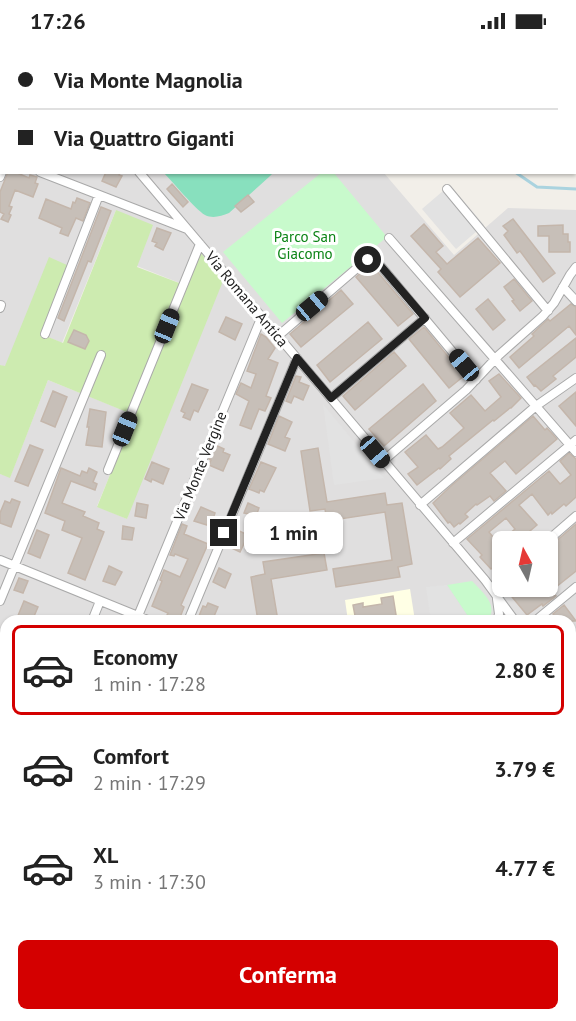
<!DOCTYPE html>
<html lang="it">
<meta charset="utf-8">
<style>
body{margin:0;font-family:"PT Sans",sans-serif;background:#f6f6f6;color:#222;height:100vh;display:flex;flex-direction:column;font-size:22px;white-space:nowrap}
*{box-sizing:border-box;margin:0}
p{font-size:20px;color:#767676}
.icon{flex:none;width:33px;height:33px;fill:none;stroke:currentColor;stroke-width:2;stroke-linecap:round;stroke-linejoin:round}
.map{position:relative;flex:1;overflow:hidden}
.drawer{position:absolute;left:0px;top:573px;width:576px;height:406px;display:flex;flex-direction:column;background:#fff;border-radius:18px 18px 0 0;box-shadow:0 2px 4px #0004}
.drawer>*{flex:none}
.top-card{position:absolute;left:0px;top:0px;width:576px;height:132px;box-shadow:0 2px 4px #0004;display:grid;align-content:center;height:132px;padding:0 18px;background:#fff}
.needle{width:39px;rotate:352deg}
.buttons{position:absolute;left:492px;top:489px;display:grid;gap:12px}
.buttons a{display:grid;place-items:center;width:66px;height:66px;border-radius:9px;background:#fff;box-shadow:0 2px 4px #0004;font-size:30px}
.end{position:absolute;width:27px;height:27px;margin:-14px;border:8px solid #222;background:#fff;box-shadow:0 0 0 3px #fff}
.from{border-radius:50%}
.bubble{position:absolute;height:42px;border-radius:9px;background:#fff;box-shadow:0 2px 4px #0004;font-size:20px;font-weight:700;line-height:42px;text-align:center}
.car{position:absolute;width:18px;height:36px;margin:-18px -9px;border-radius:8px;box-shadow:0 0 4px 2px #0007;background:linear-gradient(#222 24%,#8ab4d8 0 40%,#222 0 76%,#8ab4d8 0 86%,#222 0)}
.top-card b{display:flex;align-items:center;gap:21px;height:57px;font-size:22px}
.top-card b+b{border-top:2px solid #e0e0e0}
.top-card i{width:15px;height:15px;background:#222}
ul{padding:10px 0 0;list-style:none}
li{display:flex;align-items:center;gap:18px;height:90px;margin:0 12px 9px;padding:0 6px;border:3px solid transparent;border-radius:9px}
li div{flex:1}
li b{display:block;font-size:22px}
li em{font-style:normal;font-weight:700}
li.active{border-color:#d40000}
li>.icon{width:54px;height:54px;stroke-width:1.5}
.primary-button{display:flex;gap:12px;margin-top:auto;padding:12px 18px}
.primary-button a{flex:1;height:69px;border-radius:9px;background:#d40000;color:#fff;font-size:24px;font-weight:700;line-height:69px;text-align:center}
.status{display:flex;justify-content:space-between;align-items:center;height:42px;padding:0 30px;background:#fff;direction:ltr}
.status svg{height:16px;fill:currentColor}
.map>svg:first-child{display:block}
.residential{fill:#e0dfdf;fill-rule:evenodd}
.education{fill:#ffffe5}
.grass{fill:#cdebb0}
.park{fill:#c8facc}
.pitch{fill:#88e0be}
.parking{fill:#e2e2e2}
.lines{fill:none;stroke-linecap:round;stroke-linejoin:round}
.stream{stroke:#aad3df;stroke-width:3}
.building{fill:#c7bfb8;stroke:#c4b6ab;stroke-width:1.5}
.street-casing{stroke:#a9a9a9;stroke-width:10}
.street{stroke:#fff;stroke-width:8}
.route{stroke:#222;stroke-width:8}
.labels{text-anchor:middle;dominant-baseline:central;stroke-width:6;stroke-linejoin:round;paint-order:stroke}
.park-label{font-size:15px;fill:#0c8416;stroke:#fff}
.street-label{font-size:15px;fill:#222;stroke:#fff}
</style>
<div class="status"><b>17:26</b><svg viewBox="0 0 49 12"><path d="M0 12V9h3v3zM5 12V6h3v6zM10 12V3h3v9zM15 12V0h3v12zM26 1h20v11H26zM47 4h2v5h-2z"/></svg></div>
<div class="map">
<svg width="576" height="979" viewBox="0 0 576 979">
<rect width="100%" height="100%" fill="#f2efe9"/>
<path class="residential" d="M0,0H39L40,1L2,2V130L384,131L454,213L508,166L576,168V979H0V432L10,435L48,338L135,373L97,464L127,477L187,244L137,224L116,168L62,301L41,292L66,223L5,325L0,323ZM502,500H548V544H502ZM6,579H570V974H6Z"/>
<path class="education" d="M410,547L415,579H348L345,558Z"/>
<path class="grass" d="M116,168L153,183L137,225L187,244L200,210L223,239L127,477L97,465L134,373L48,338L10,436L0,432V323L5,324L49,215L67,223L41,292L63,301Z"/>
<path class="park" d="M321,131H334L387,195L282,281L223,210Z
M472,539C481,549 498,562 489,576L467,573L447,543Z"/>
<path class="pitch" d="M164,131H273L269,135L229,171C221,174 213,177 205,173C195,167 173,140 164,131Z"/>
<path class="parking" d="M450,143L484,183L456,207L422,167Z
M323,362L384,436L334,443Z
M447,543L467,573L448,579H431L426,545Z"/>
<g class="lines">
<path class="stream" d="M305,0L307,2
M515,130L537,145L576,147"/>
</g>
<path class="building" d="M8,130H15L29,136L30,133L37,135L35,141L38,142L33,155L15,148L9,164L12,165L9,172L11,173L8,180L1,177L4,172L0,170V150Z
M106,130H120L119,133L122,134L116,145L102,139Z
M172,142L188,160L183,165L167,147Z
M248,153L254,160L241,170L235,164Z
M77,156L90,161L83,179L76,176L68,194L60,191L62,186L39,176L46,157L71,167L73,160L75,161Z
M101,165L111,169L91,220L88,219L64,279L58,276Z
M513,177L555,231L543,240L520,209L517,211L504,193L508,189L503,184Z
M424,182L443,204L436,210L447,222L478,196L500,221L460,255L438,230L441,227L411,194Z
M563,183V192H568V200H570V210H549V194H538V184Z
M157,186L171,191L163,208L155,204L157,201L152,199Z
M371,224L375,227L413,272L398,284L356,235L367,225Z
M514,237L532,259L520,269L512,259L514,258L504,245Z
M341,248L353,262L301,305L290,292Z
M488,257L505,278L493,288L476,267Z
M571,262L576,265V293L569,284L519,326L510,315L534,294L532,292L548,277L550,279Z
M226,275L242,282L235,298L219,290Z
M368,280L382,297L330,340L317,323Z
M424,285L464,334L449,346L409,297Z
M74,288L86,293L89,299L85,307L68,300Z
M261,292L266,295L275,306L268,317L278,321L266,354L271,356L265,369L259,367L251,387L240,383L249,359L236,352L241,341L251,346L256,332L247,329Z
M576,296V315L553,334L556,337L541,349L535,343L534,344L527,335Z
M394,310L406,324L355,368L343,354Z
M499,332L521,356L511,366H510L494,379L493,378L449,414L451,417L440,427L439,426L417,443L408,432L418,425L405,410L426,393L438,407L442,405L464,386L450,371L471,353L485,369L501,355L489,339Z
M296,334L301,335L299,340L309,344L303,358L294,354L291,361L286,359Z
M192,342L208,348L198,370L194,368L190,378L183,375L185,371L181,369Z
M423,342L436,359L384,404L369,387Z
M53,349L67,355L55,385L41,379Z
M576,350V384L559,364Z
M90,367L106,370L102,405L86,403L89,385H87Z
M279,374L292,380L285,395L290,397L285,409L268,402Z
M533,374L545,388L547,386L557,397L516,432L505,419L490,431L506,449L494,459L490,454L477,463L476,462L465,472L468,475L460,482L459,481L454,485L450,480L448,481L433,461L451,444Z
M30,403L43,408L28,444L15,439Z
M215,403L224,407L223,410L230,413L223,429L209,423L211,418L209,417Z
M318,406L327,460L385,451L387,463L402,461L412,522L398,525L400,535L336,545L333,527L392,518L385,470L327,479L325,467L310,469L301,409Z
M569,411L576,417V455L566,464L564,462L552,472L551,470L548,473L532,452L519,463L537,483L530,489L532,492L524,500H514L508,493L515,487L506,476L489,490L498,501L502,497V518L491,527L480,515L482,513L467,497L549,429L560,442L571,433L560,419Z
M152,420L169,427L163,442L152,437L151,440L145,437Z
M261,420L276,426L264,450L260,448L259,451L249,447Z
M61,426L80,434L82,429L87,431L89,426L97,430L93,440L97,442L95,448L71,439L62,461L85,470L83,474L99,481L97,487L104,490L85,538L68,531L82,496L62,488L65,479L45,471Z
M12,457L20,460L11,485L0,481V471L5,459L10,461Z
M137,461L148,463L146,476L135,474Z
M248,461L259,466L254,479L246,476L248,472L244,471Z
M201,465L215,471L212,480L209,479L207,483L194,479Z
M182,482L187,484L184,492L208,502L181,563L184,565L179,578L167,573L168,571L152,564L162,539L160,538L164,528L180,535L188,517L175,512L174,514L170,513Z
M576,482V529L551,549L556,554L543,564L542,562L527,573L503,544H555L548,535V506Z
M123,484L134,486L132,498L122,497Z
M235,487L248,493L240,510L227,504Z
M37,488L49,493L40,516L28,511Z
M324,511L327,528L271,537L278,579H258L251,535L265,532L263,520Z
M109,524L122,530L115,543L103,539Z
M219,526L231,532L225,546L213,540Z
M19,536L28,539L23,551L14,548Z
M393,554L397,579H375L374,577L356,579L353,563L363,561V565L382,562L381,556Z
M24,559L38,565L32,579H24L17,576Z
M208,561L218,565L212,579H197L203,564L206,565Z
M564,563L576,579H558L553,572Z"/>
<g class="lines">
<defs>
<path id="street" d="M2,0L7,2
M32,0L33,2
M539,0L542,2
M574,18L576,19
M0,115H2
M40,130L187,187
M139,130L485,538L515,579
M0,135L2,130
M447,147L548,269
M389,196L576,410
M563,245L576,259
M0,266L1,263
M45,292L99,153
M278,294L364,220L372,218L379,222L476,338
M331,356L425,276
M383,419L466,348L499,313L543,274L554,261L570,233L576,225
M108,428L200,202
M420,463L536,364L576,336
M546,500L576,474
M453,501L576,398
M0,518L150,579
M491,546L502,537
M0,559L101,313
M138,574L262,274
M92,579L100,559
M188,579L297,316
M497,579L499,572L497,557
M535,579L576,545
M570,622L576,617
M570,656L576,655
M570,668L576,678
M570,686L576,685
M570,738L576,736
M570,798L576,796
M0,817L6,801
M570,836L576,843
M0,883L6,885
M570,902L576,900
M210,974L211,979
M361,974L363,979
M565,974L569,979
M106,979L118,974"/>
</defs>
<use href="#street" class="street-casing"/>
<use href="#street" class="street"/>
</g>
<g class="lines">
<path class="route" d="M224,491L297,316L331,356L425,276L379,222L374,219L368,218"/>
</g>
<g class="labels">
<g class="park-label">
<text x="305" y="194">Parco San<tspan x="305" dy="17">Giacomo</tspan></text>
</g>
<g class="street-label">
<text transform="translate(247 257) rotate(50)">Via Romana Antica</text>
<text transform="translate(200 424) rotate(-68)">Via Monte Vergine</text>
</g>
</g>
</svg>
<div class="buttons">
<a><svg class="needle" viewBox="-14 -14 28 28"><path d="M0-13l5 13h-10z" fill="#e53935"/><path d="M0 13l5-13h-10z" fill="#767676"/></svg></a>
</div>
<i class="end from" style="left:368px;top:218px"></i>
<i class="end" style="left:224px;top:491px"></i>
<div class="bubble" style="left:244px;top:470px;width:99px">1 min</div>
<i class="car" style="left:312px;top:264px;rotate:50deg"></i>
<i class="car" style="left:167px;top:284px;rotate:22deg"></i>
<i class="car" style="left:464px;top:323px;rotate:320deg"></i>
<i class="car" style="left:125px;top:387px;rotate:22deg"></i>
<i class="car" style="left:375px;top:410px;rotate:140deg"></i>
<div class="top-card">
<b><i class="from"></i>Via Monte Magnolia</b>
<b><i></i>Via Quattro Giganti</b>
</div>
<section class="drawer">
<ul>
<li class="active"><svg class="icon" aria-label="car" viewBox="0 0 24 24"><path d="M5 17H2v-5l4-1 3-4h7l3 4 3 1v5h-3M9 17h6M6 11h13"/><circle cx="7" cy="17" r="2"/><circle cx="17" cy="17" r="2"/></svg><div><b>Economy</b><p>1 min · 17:28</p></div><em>2.80 €</em></li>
<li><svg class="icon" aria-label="car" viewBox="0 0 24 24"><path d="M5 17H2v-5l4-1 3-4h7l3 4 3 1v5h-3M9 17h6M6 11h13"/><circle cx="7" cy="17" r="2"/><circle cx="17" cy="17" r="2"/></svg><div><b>Comfort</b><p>2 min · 17:29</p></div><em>3.79 €</em></li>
<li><svg class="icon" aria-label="car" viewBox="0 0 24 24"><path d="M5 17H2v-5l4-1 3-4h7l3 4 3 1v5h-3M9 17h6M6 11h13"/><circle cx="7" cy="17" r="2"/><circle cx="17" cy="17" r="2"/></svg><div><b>XL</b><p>3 min · 17:30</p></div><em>4.77 €</em></li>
</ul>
<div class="primary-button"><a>Conferma</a></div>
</section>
</div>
